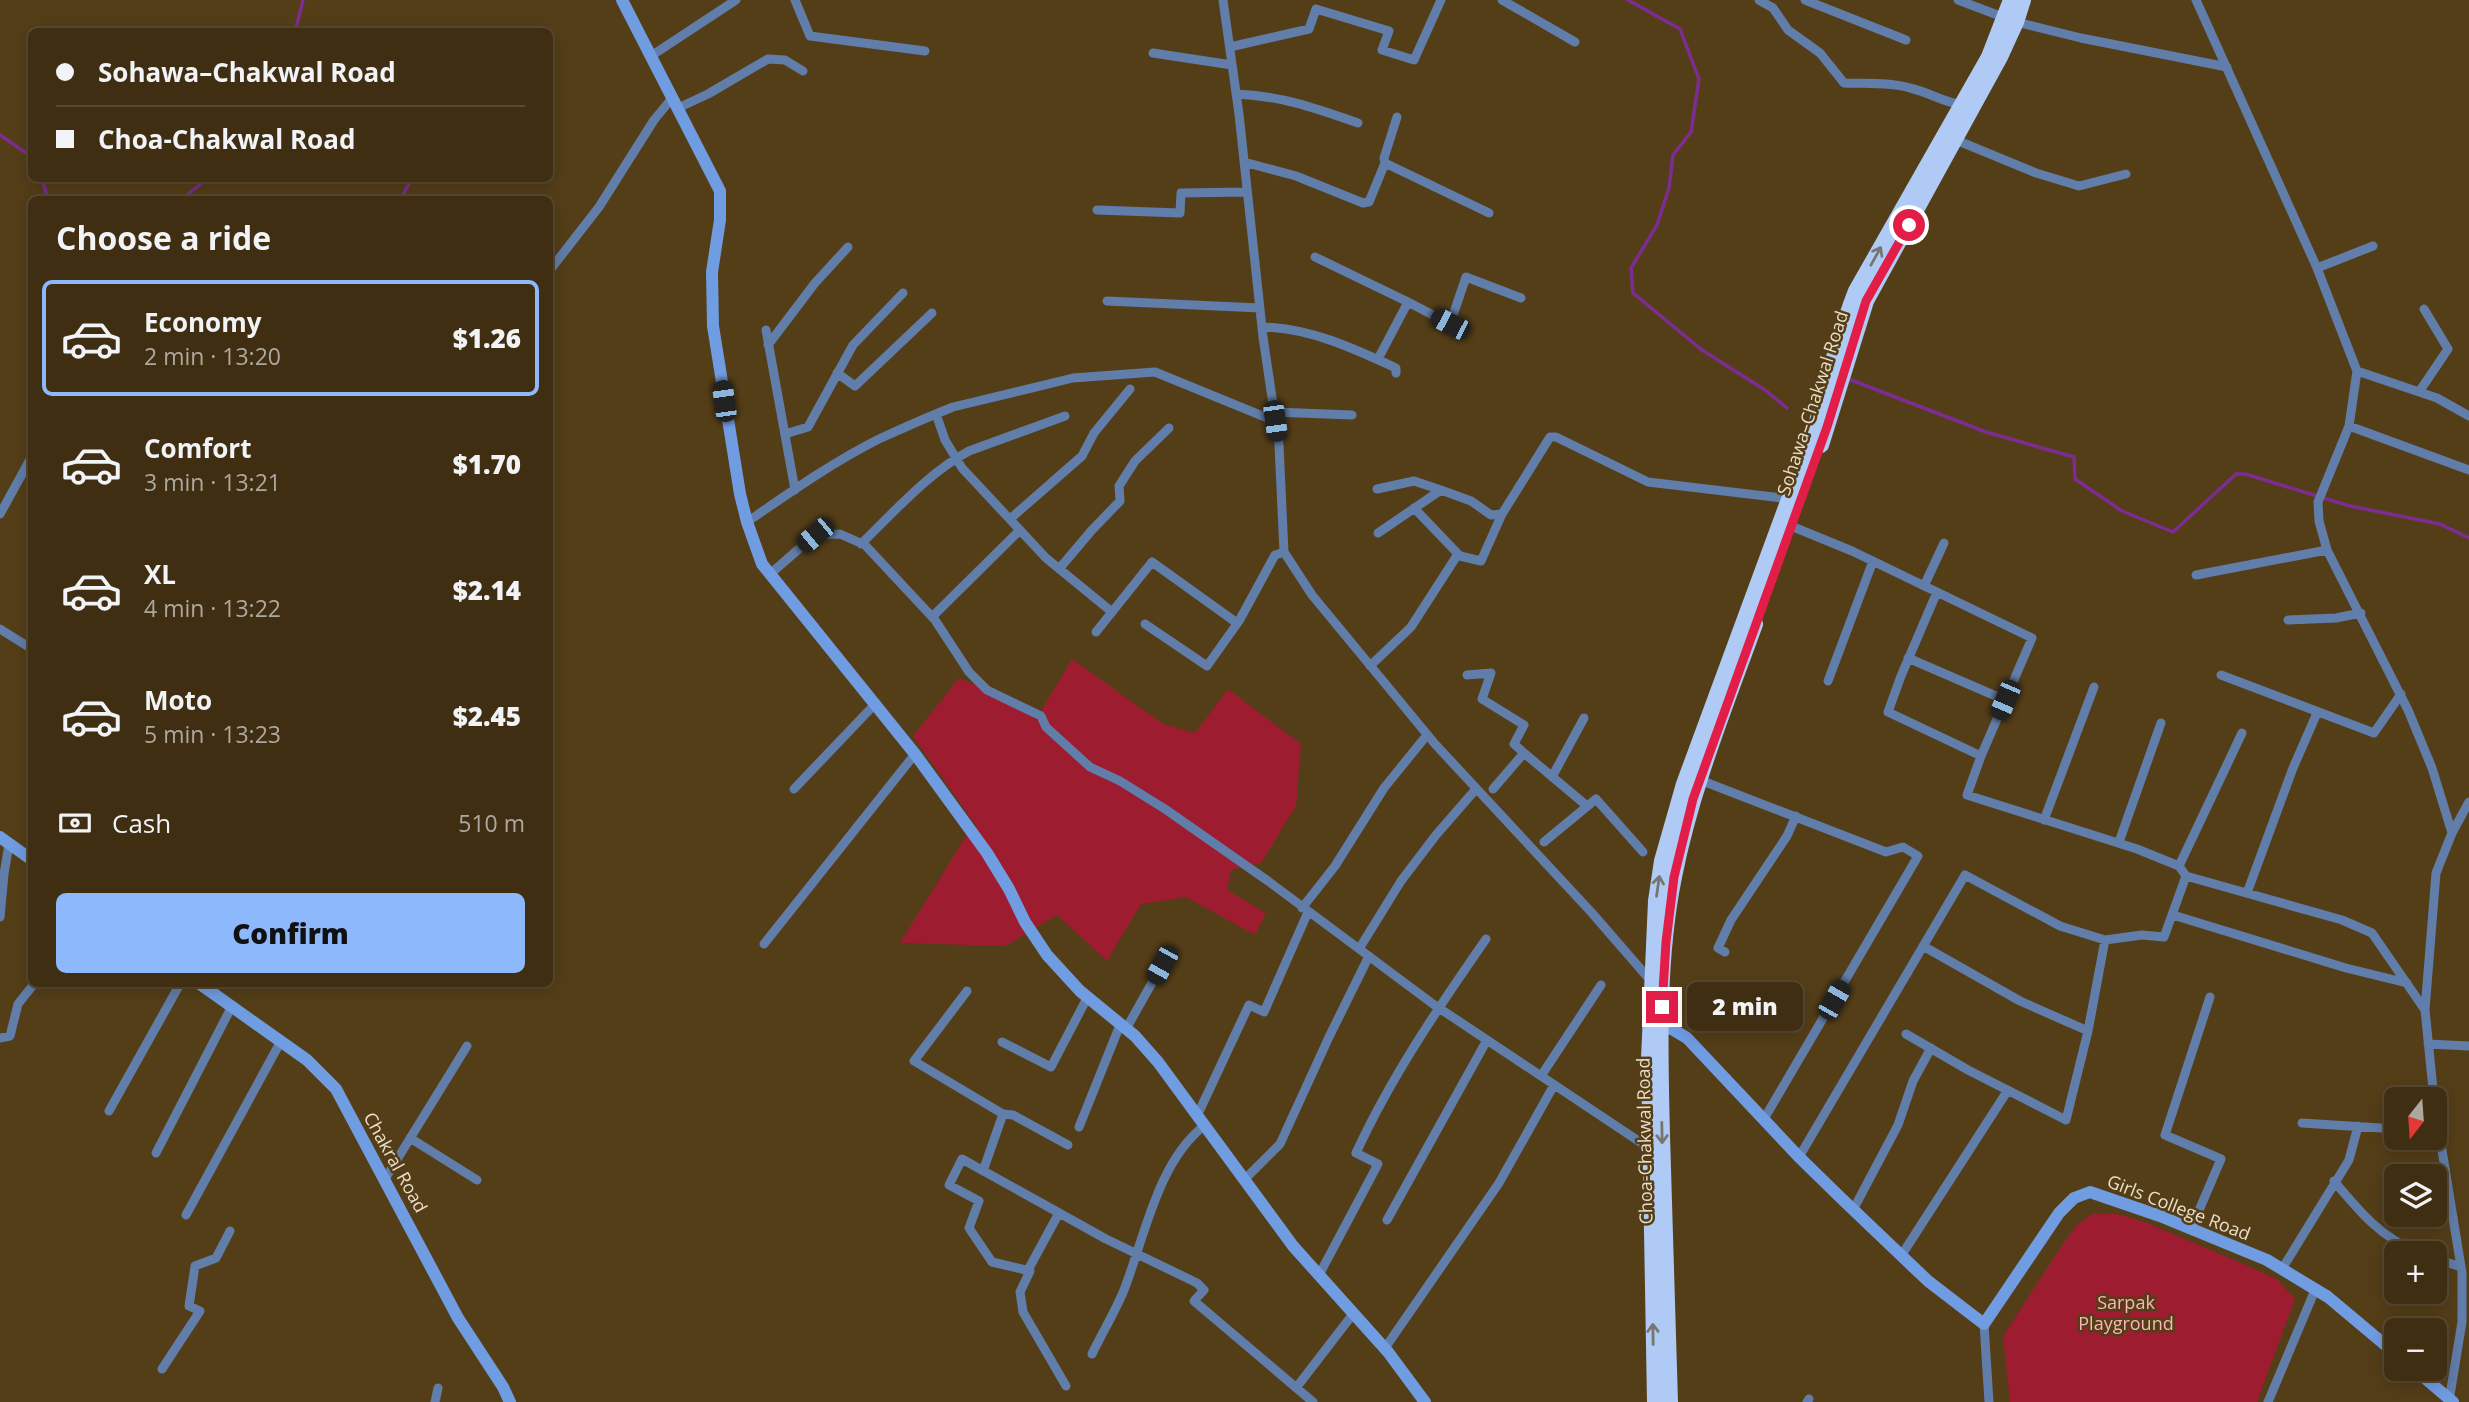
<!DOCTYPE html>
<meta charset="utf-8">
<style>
body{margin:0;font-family:"Open Sans",sans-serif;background:#4a3a20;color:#f1f3f6;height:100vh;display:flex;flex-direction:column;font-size:26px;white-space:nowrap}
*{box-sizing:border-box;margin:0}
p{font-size:23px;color:#ada89f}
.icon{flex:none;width:38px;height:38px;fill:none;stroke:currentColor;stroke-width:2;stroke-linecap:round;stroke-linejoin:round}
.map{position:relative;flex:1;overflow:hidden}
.drawer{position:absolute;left:28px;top:196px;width:525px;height:791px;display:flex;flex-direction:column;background:#3f2e12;border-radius:10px;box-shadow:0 4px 18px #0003,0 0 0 2px #584a32}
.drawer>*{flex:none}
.banner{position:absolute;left:28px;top:28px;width:525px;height:154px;border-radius:10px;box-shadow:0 4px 18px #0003,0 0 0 2px #584a32;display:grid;align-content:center;height:154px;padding:0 28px;background:#3f2e12}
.needle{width:46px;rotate:197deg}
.tools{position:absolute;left:2384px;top:1087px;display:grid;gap:14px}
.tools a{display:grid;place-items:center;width:63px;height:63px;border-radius:10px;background:#3f2e12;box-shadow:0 4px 18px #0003,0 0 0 2px #584a32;font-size:35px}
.end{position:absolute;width:32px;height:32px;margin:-16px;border:9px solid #e11d48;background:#fff;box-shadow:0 0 0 4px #fff}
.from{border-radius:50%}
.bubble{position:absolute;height:49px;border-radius:10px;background:#3f2e12;box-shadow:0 4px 18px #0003,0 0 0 2px #584a32;font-size:23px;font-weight:800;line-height:49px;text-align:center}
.car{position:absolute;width:21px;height:42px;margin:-21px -10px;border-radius:9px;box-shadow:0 0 5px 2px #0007;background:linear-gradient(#222 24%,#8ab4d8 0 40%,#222 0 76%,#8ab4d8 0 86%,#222 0)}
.banner b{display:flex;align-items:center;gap:24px;height:66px;font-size:26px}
.banner b+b{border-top:2px solid #584a32}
.banner i{width:18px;height:18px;background:#f1f3f6}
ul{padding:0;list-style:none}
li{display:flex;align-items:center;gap:21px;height:116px;margin:0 14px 10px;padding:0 14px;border:4px solid transparent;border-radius:10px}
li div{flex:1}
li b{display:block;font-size:26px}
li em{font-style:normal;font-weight:800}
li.selected{border-color:#8db9fc}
li>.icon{width:63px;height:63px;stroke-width:1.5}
h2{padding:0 28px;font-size:32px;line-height:84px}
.pay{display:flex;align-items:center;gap:18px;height:77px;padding:0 28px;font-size:26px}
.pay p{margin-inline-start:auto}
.action{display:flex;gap:14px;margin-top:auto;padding:14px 28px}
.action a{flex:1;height:80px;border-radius:10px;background:#8db9fc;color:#111;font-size:28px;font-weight:800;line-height:80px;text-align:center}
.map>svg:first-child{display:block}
.green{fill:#9d1c30}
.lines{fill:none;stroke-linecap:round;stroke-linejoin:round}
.stream{stroke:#7d2d91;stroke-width:3.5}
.street{stroke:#617da9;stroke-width:9}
.secondary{stroke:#709ce2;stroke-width:12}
.highway{stroke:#afcbf5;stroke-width:16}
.oneway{stroke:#787670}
.route{stroke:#e11d48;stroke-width:9}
.labels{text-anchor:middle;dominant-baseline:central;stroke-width:5;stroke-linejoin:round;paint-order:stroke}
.street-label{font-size:18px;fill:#ebdec9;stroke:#543e18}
.park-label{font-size:18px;fill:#fab6b6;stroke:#543e18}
</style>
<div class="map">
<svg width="2469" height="1402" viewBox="0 0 2469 1402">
<rect width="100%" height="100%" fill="#543e18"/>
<path class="green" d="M1072,659L1163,724L1195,733L1228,689L1301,744L1296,806L1261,863L1231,870L1227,890L1266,913L1255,935L1186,897L1141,904L1107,961L1057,915L1005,946L900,943L966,836L976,826L913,736L959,678L1040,713Z
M2092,1214H2118L2147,1223L2232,1259L2277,1279L2295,1299L2257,1402H2010L2003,1336L2061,1247L2076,1226Z"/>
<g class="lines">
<path class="stream" d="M1628,0L1680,29L1699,79L1691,132L1673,155L1669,188L1657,225L1631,268L1633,293L1702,350L1765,390L1787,408
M295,32L303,0
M0,135L32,157
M42,178L48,200
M181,200L208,178
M400,200L412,178
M1851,380L1986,432L2074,457L2075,479L2122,511L2173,532L2236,474H2245L2350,506L2440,524L2469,538"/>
<path class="street" d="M795,0L810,36L925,51
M1223,0L1239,114L1263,337L1279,445L1284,552L1312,595L1435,744L1592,913L1651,981
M1502,0L1575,42
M1759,0L1773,8L1788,30L1820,53L1844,83C1866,84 1889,82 1910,88C1928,92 1943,102 1962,105
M1805,0L1906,40
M1958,0L2016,22L2081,38L2227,67
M2196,0L2317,268L2357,371L2349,426L2318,502L2319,521L2327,550L2408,710L2432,768L2452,833
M1230,47L1309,29L1316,9L1389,31L1382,50L1414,60L1441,0
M1153,53L1232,65
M651,56L736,0
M1236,94C1282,96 1315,108 1358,123
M678,108L708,94L768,59L785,60L803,71
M1956,140L2036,173L2079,186L2126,174
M1244,162L1296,176L1363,203L1369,202L1385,163L1489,213
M1385,163L1384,158L1397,117
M1097,210L1180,213L1181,193L1247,192
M1315,257L1408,302L1378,359
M2317,268L2373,246
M550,270L599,207L654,120L673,97
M1107,301L1260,308
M1408,302L1450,324L1466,277L1521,298
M1262,327C1310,328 1353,348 1396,368V373
M766,330L795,490
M768,345L815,283L848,247
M2357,371L2437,398L2469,416
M837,373L855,386L932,313
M2419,392L2448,349L2424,309
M1274,412L1352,415
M936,414L945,440L962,468L1046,558L1112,612
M2349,426L2469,470
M785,434L808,427L853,345L903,293
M1377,489L1414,481L1441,490
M1414,508L1460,556L1481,561L1502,514L1550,437H1556L1648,482L1790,499
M0,514L32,456
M1010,519L1082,456L1094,433L1130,389
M747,522C789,493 833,462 879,439C903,428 928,417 953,407L1073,378L1155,372L1275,421
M1791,526L1852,551L2032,638L1981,756
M1378,533L1441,490L1471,501L1491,515L1502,514
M861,544C894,512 928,473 969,451L1065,416
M1059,569L1092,530L1120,501L1119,486L1135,461L1169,428
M770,574L815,535L840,534L865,545L935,620L969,672L987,690L1041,716L1046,727L1090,767L1120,781L1165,809L1268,881L1433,1004L1649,1148
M2196,575L2327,550
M1924,586L1944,543
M1937,592L1901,676L1888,712L1981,756L1967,795L2137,849L2179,866L2186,876
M932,617L1020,530
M2288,620L2336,618L2361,613
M1145,624L1207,666L1239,621L1275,555L1284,552
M0,629L32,649
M1096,632L1152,562L1237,623
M1908,658L2005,700
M1370,666L1411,627L1458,554
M1467,675L1491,673L1482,699L1524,725L1514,744L1524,753L1493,789
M2221,675L2374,733L2401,694
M1828,681L1873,561
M1524,753L1587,806
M1552,777L1584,718
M1700,780L1886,852L1903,847L1918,856L1764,1119
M794,789L876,703
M2044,820L2094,687
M1544,842L1596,799L1643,852
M2119,842L2161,723
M2179,866L2242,733
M2247,893L2293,768L2317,713
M1302,908L1335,866L1384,788L1427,735
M2173,915L2346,968L2407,983
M0,917L4,874L9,844
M764,944L915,754
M1923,946L2020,1001L2088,1031
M1359,949L1401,881L1436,835L1476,789
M1725,952L1718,948L1731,920L1787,836L1796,816
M967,991L914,1061L1003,1114L983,1171
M1126,1029L1162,965
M1906,1034L1968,1070L2066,1120L2088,1031L2105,940
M0,1038L10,1036L18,1004L34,984
M1002,1042L1051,1067L1087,998
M2428,1044L2469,1046
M1541,1076L1601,985
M2434,1099L2425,1010L2436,873L2452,833L2469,802
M2434,1101L2462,1273V1322L2449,1401
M109,1111L180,984
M1003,1114L1013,1115L1068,1145
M1197,1116L1249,1005L1264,1012L1308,912
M2302,1123L2396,1129
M1079,1127L1120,1025
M410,1138L477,1180
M156,1153L232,1006
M1799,1157L1965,875L2060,926L2105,940L2142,935L2164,937L2186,876L2342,920L2372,933L2425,1010
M385,1179L467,1046
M1244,1180L1280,1144L1329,1037L1369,956
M2334,1181C2359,1211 2382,1239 2420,1253
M1853,1210L1898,1125L1913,1081L1931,1048
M186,1215L281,1041
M1387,1220L1487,1040
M2191,1229L2221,1159L2165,1135L2210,997
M1901,1256L2008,1090
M2434,1258L2461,1267
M2282,1269L2349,1160L2358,1126
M1028,1270L1059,1213
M1319,1275L1378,1164L1356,1153C1391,1077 1438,1008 1486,939
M1984,1324L1989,1402
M1385,1348L1499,1183L1554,1085
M1092,1354C1102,1333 1115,1312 1124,1290C1144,1239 1158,1161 1204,1126
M162,1369L200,1311L189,1306L195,1266L216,1258L230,1231
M1066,1386L1023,1312L1020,1292L1030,1271L992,1262L969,1228L979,1201L949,1185L962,1159L1106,1239L1197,1283L1204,1290L1194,1301L1313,1402
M1296,1388L1353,1314
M435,1402L438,1388
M1807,1402L1809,1399
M2268,1402L2315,1290"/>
<path class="secondary" d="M622,0L720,191V220L712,272L713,326L740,494L747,522L762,564L915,754L987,853L1009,889L1025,922L1047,955L1080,991L1135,1036L1158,1062L1293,1246L1388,1352L1425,1402
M0,837L32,860
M200,984L307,1060L336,1089L458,1318L503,1387L510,1402
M1652,1028L1672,1029L1687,1038L1799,1157L1842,1199L1928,1281L1984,1324L2059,1213L2074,1198L2090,1192L2160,1216L2267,1260L2328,1297L2396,1354
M2413,1368L2453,1402"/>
<path class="highway" d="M1821,445L1866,301L2000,57L2016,22L2023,0
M1655,1402L1649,1059L1656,901L1662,861L1684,784L1816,426C1827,380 1839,335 1856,291L1989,57L2011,0
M1670,1402C1667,1313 1665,1225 1662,1136C1660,1050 1657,961 1674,877C1691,790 1725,707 1755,624"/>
</g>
<defs><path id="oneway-shaft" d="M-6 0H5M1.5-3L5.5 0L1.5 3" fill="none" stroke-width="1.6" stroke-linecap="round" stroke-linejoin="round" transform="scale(1.75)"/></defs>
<g class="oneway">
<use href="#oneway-shaft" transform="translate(1876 256) rotate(-61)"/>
<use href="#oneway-shaft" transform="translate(1658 886) rotate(-82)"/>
<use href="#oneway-shaft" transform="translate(1662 1133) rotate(89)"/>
<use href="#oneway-shaft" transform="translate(1653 1334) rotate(-91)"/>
</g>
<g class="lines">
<path class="route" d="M1662,1007L1666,942L1674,877L1693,799L1827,427L1866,301L1909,225"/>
</g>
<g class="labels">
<g class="street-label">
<text transform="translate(1812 403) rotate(-72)">Sohawa–Chakwal Road</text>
<text transform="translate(1644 1141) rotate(-91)">Choa-Chakwal Road</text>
<text transform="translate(396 1162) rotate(61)">Chakral Road</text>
<text transform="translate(2179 1207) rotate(21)">Girls College Road</text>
</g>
<g class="park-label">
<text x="2126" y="1302">Sarpak<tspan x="2126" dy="21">Playground</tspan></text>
</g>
</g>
</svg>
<div class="tools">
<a><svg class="needle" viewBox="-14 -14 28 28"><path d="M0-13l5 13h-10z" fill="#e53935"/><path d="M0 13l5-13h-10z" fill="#ada89f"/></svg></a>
<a><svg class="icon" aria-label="layers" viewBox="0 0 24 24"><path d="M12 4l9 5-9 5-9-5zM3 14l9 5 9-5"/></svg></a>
<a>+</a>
<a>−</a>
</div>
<i class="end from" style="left:1909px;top:225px"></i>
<i class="end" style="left:1662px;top:1007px"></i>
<div class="bubble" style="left:1687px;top:982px;width:116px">2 min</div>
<i class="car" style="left:1450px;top:324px;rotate:297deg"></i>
<i class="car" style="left:724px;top:401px;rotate:352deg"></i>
<i class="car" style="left:1275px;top:421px;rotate:172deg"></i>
<i class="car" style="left:815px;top:535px;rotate:230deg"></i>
<i class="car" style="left:2005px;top:700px;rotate:203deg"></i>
<i class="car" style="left:1162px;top:965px;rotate:209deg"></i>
<i class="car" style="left:1834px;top:1000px;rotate:30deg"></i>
<div class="banner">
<b><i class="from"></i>Sohawa–Chakwal Road</b>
<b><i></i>Choa-Chakwal Road</b>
</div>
<section class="drawer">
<h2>Choose a ride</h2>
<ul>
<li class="selected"><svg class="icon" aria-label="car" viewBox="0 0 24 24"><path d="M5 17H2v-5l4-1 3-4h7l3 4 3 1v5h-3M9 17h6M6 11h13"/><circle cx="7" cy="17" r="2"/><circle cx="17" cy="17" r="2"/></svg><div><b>Economy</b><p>2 min · 13:20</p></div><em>$1.26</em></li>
<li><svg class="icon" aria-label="car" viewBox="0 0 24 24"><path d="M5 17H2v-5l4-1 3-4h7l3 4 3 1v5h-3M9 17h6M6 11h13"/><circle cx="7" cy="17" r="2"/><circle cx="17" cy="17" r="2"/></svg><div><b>Comfort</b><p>3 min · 13:21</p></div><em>$1.70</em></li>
<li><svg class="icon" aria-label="car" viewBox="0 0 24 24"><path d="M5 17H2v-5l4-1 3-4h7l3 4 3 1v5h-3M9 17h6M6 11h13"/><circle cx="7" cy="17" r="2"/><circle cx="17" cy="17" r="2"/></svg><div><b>XL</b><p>4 min · 13:22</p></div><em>$2.14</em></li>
<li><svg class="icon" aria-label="car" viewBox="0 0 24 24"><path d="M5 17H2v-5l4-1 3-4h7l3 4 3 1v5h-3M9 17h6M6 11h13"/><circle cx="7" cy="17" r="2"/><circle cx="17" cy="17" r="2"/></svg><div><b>Moto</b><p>5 min · 13:23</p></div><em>$2.45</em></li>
</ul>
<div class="pay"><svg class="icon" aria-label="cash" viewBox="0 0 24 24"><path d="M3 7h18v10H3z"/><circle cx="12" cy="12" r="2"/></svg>Cash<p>510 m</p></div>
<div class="action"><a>Confirm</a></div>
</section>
</div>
